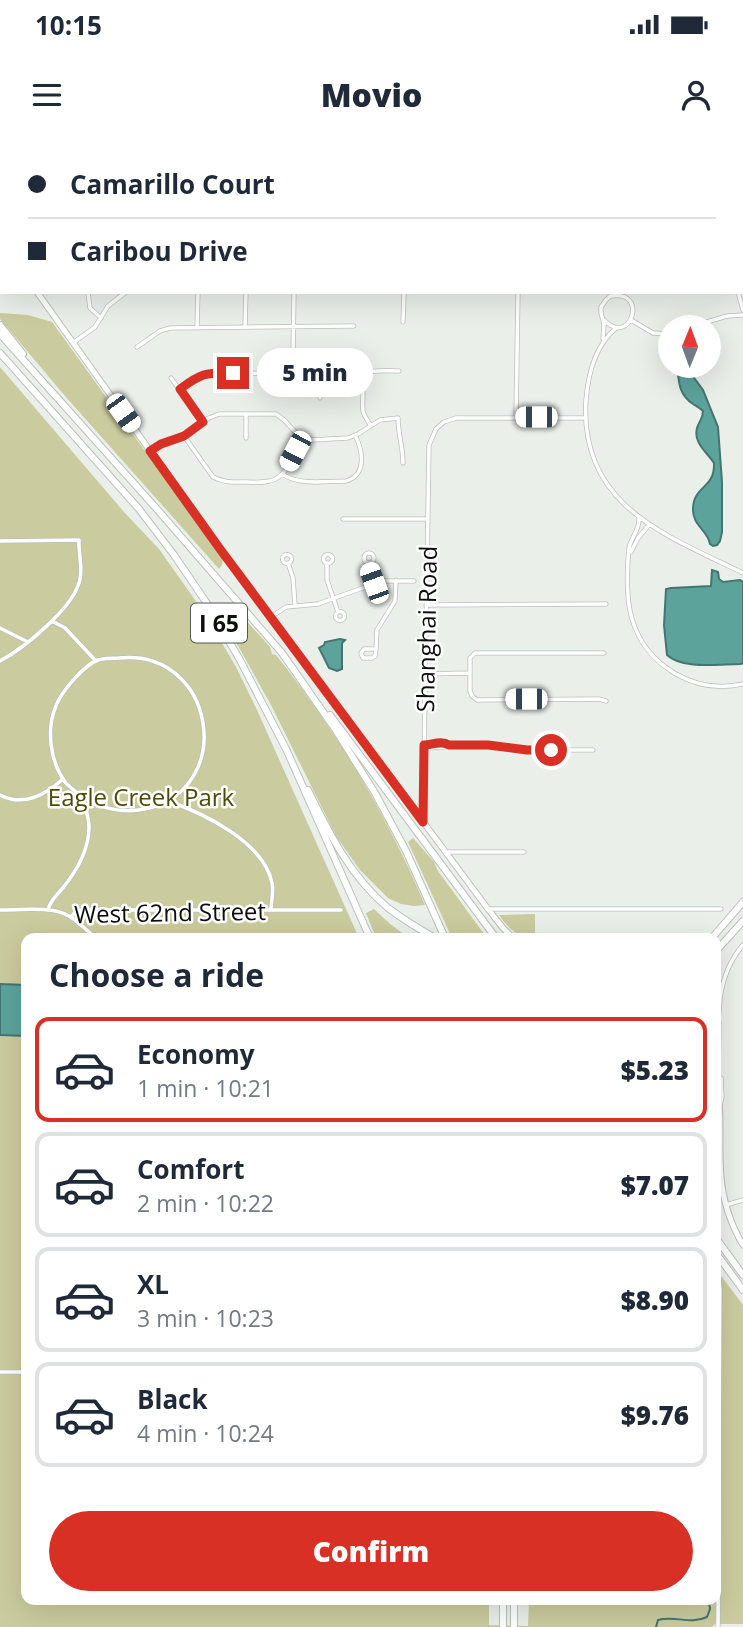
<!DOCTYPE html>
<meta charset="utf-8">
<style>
body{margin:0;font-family:"Open Sans",sans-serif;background:#f2f2f3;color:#1f2937;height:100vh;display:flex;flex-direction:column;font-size:26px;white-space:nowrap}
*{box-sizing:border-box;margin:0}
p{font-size:23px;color:#747a83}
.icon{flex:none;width:38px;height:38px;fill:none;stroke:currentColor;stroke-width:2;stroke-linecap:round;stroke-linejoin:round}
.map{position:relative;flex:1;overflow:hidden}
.drawer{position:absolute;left:21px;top:793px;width:700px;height:672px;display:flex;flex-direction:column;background:#fff;border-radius:14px;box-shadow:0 7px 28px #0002}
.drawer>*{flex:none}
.banner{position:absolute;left:0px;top:0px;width:744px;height:154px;box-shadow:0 7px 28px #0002;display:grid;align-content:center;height:154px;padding:0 28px;background:#fff}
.needle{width:46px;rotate:1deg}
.buttons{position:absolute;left:658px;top:175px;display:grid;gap:14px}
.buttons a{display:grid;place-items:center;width:63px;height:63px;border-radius:50%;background:#fff;box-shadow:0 7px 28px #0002;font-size:35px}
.end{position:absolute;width:32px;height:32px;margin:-16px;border:9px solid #d93025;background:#fff;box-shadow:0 0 0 4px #fff}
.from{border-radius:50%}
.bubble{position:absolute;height:49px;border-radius:24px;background:#fff;box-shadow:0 7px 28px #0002;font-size:23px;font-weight:800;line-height:49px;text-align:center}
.car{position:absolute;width:21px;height:42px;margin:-21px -10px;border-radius:9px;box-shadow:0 0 5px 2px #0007;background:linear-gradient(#fff 24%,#345 0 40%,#fff 0 76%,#345 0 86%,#fff 0)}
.banner b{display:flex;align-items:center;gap:24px;height:66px;font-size:26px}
.banner b+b{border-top:2px solid #e0e1e3}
.banner i{width:18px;height:18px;background:#1f2937}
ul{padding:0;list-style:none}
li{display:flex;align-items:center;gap:21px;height:105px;margin:0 14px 10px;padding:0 14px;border:4px solid #e0e1e3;border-radius:14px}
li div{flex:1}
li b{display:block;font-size:26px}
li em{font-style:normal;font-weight:800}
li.selected{border-color:#d93025}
li>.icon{width:63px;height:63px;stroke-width:1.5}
h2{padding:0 28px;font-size:32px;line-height:84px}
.primary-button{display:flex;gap:14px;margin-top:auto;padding:14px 28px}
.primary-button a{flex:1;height:80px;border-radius:42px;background:#d93025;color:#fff;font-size:28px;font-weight:800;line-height:80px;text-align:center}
.status{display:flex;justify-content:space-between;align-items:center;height:49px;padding:0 35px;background:#fff;direction:ltr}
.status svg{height:19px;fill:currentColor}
header{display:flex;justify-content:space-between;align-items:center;height:91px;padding:0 28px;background:#fff;font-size:32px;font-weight:800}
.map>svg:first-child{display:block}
.green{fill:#cacb9e}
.water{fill:#5ba39b;stroke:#437670;stroke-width:2}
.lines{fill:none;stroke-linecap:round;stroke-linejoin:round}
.stream{stroke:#437670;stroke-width:2}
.minor-casing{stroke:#bbc0bb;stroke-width:5}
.major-casing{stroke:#bbc0bb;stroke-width:7}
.highway-casing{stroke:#bbc0bb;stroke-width:8}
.minor{stroke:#fff;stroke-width:3.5}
.major{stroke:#fff;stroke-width:5}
.highway{stroke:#fff;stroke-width:6}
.route{stroke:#d93025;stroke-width:9}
.labels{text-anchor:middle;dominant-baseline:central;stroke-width:5;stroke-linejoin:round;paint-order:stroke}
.shield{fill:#fff;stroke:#555655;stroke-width:2}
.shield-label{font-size:23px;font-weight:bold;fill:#0c0e0c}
.street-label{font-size:24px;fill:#0c0e0c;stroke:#fff}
.park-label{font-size:24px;fill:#4c4c09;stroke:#fff}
</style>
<div class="status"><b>10:15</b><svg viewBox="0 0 49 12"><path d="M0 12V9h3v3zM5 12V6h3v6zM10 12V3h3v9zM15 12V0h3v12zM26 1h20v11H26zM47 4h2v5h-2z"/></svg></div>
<header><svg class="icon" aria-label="menu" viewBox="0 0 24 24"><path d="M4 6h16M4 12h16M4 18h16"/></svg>Movio<svg class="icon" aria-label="person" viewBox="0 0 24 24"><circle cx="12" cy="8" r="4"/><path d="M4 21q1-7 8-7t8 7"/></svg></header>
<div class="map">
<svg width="743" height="1487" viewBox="0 0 743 1487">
<rect width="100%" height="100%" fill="#eaefea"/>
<path class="green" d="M23,0H441V2H24Z
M0,173L28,175L52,182L223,419L222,425L219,429L65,256L0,179Z
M0,227L124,372L159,409L205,474L236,527L257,570L359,798H26V1460H489V1485L528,1486L529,1460H716V1134L719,1138L722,1137L743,1165V1484H715L712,1487H0Z
M222,465H232L270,507L272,514L276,515C338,593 386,673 425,765L414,766L401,764L388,758L360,730L336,696L271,565L218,470Z
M413,698L434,722L438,731L487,798H452L408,702Z
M374,769L390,784L409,798H376L366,773Z
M535,774V798C518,798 509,789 499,775Z"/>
<path class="water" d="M677,226H686L687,232L692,235L703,250L718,287L722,342V392L720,401L717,405L713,406L710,404C708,390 692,386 693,368C694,345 715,349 714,323C707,312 693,303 697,288C699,281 703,279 703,271C700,268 696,266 693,264C678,254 679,241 677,226Z
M712,430L718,432L719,439L723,442L740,440L743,442V523L741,524C719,524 683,530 667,515L664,485L666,449L671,448L711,446Z
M340,499L345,500L342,503V529L337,531L329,528L319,508L324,505L325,502Z
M0,844L26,845V896L0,895Z"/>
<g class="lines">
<path class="stream" d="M0,22H2
M656,1487L658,1480C674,1475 690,1485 707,1477L710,1469L709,1462L707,1460"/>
<defs>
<path id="minor" d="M408,0L410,2
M539,0V2
M330,2V0
M477,2V0
M535,2V0
M625,2V0
M294,152L293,214C299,249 332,227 353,236C368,243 361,259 363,271C364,276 368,281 371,286
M738,152L743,170
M88,153L90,168L101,178
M604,180C631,208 649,149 611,156
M631,180L653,193L670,194
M403,182L404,152
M197,187L198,152
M245,187L246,152
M690,187L727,176L743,175
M616,188C596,205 588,234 586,260C579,365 665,395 743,433
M603,199L604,184L601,173V167L606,160L615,152
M73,203L95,187L108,166L126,152
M137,207L160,191L170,188L354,186
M171,238L203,282
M358,239C369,228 385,231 399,231
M180,249L197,237L204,234L278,233L289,230L296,225
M320,258V235
M246,274V298
M516,277L518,152
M184,296L213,337C224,343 234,342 246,342C254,342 262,343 269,341C287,339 295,312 302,298
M151,311L161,304L184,296L209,278L219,274H276L284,280L299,296L311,300L348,298L358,294L380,280L398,278C398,294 403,307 403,323
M282,334C300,346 325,341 346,341C367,335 363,311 355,295
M639,378C640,390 631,397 629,408C627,429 626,459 632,479C646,526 695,555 743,544
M343,379H427
M0,401L79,400C78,413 83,426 80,439C75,467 24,508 0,521
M631,412L638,398L649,385
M364 418a5 5 0 1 1 10 0a5 5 0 1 1-10 0Z
M282.5 419a4.5 4.5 0 1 1 9 0a4.5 4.5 0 1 1-9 0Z
M323.5 419a4.5 4.5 0 1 1 9 0a4.5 4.5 0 1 1-9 0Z
M288,423L293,438L295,465
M327,423V440L338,472
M368,423L374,444
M426,465L606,464
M335.5 476a4.5 4.5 0 1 1 9 0a4.5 4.5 0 1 1-9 0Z
M271,477L286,467L318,464L382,441H414
M52,481L65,488L96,521
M0,488L28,502
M364,509H376L375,516L372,518H363L361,513Z
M376,509L377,490L395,461L396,440
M604,513H475L470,518V551L472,556L477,560L599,559L606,561
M425,534L470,533
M424,605C432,605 441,600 449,605H488L527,610H593
M429,605C433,609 444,608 449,605
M0,655C24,667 45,655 63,639
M168,661C203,673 264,702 272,743C274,752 271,761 271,770
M423,682L429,305L436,289L444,282L456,278H586
M446,712H524
M489,769H721
M0,770C19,770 52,766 69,776C79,782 87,791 96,798
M48,770C50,761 56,756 62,749C76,732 89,710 89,687C89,678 85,664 80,656C76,651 69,647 65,642C50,621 46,589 56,566C61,552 84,525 98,520C105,518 113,518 119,518C215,508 238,649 145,669C123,674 99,668 80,656
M71,777L75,772L79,770H341
M716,886C720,877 719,868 720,858C723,838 730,820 743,805
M718,948L719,882
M720,965L722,957L721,938
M726,1065L743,1060
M716,1140L719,1143L720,1149L718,1487
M0,1232H26"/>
<path id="major" d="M742,17H743
M0,42H2
M0,103L2,105
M37,152L220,409L488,769L503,788L513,798
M716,944C723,974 718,1006 721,1037C723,1060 731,1085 743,1105"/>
<path id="highway" d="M724,0V2
M741,0L743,2
M717,2V0
M742,24L743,25
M742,39H743
M0,185L23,214
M0,194L156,368L282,513L335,589L375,653L406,711L445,798
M0,213L139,369L174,415L206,462L240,520L287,611L370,798
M330,575L496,798
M308,650C329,693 350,736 388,768C403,779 419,789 435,798
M712,798L743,762
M716,811L743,781
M716,1098L743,1135
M716,1113L743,1150
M503,1460V1487
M514,1460V1487"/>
</defs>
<use href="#minor" class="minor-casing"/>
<use href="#major" class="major-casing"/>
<use href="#highway" class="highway-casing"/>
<use href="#minor" class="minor"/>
<use href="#major" class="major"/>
<use href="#highway" class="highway"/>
</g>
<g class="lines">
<path class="route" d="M233,233C205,233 203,232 180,249L203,282L184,296L161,304L150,311L220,409L423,682L424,605C432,605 441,600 449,605H488L527,610H551"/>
</g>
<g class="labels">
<rect class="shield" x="191" y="463.5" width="56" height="39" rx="5"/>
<g class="shield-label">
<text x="219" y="483">I 65</text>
</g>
<g class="street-label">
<text transform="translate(426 489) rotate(-89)">Shanghai Road</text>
<text transform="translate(170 772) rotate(-1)">West 62nd Street</text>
</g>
<g class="park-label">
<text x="141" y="656">Eagle Creek Park</text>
</g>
</g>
</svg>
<div class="buttons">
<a><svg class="needle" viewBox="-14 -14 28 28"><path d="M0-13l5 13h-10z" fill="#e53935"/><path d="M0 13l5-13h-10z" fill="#747a83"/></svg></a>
</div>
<i class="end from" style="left:551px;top:610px"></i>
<i class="end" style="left:233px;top:233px"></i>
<div class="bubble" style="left:257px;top:208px;width:116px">5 min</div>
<i class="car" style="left:123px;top:273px;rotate:144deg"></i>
<i class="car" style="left:536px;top:277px;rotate:270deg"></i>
<i class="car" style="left:295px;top:311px;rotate:208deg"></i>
<i class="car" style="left:374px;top:443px;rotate:340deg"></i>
<i class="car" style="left:526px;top:559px;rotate:270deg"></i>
<div class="banner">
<b><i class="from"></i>Camarillo Court</b>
<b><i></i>Caribou Drive</b>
</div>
<section class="drawer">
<h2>Choose a ride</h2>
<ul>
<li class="selected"><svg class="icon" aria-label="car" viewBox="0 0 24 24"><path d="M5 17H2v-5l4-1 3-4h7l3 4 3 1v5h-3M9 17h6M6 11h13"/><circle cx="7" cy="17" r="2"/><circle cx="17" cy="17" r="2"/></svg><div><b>Economy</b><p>1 min · 10:21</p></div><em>$5.23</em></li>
<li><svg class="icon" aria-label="car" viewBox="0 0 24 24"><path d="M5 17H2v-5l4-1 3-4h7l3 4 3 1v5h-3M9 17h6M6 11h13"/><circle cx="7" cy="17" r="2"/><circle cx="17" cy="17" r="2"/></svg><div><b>Comfort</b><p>2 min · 10:22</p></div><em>$7.07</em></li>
<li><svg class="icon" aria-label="car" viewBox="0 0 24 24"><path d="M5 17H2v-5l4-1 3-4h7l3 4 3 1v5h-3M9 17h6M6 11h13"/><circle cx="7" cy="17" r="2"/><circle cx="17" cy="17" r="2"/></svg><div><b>XL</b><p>3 min · 10:23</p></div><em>$8.90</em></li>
<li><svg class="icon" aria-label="car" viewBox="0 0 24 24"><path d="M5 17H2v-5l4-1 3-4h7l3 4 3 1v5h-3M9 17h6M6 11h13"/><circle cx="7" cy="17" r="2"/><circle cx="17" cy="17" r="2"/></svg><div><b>Black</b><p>4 min · 10:24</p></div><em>$9.76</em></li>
</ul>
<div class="primary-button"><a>Confirm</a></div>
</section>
</div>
